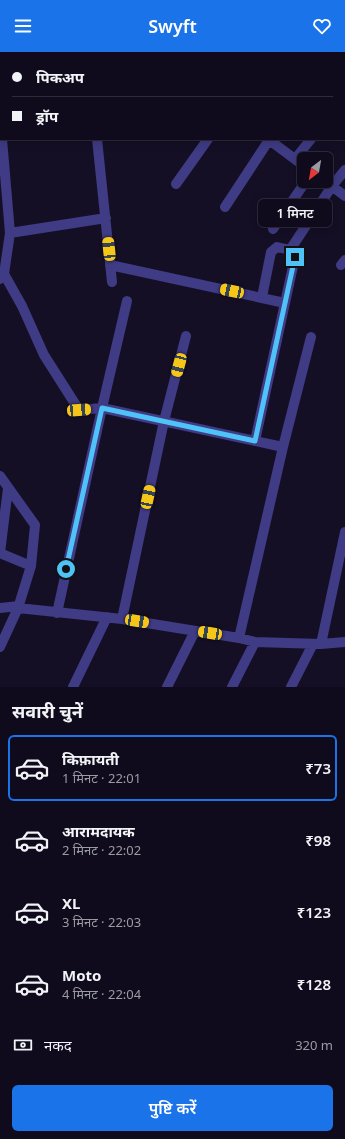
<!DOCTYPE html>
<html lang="hi">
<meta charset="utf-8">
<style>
body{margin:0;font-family:"Noto Sans","Noto Sans Devanagari",sans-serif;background:#181425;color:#f1f3f6;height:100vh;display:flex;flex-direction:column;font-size:15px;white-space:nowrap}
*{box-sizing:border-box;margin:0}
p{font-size:13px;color:#9b9ba3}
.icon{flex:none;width:22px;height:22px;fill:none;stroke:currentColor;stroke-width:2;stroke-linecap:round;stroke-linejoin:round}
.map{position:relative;height:635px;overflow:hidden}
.details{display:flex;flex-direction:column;background:#0f0b1c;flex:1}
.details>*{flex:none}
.hud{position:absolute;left:0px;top:0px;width:345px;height:88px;box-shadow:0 2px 10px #0003,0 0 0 1px #2f2b3b;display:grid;align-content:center;height:88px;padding:0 12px;background:#0f0b1c}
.needle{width:26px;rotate:211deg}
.controls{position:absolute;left:297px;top:100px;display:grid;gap:8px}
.controls a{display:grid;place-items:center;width:36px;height:36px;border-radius:6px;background:#0f0b1c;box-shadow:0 2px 10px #0003,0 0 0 1px #2f2b3b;font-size:20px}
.end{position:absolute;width:18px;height:18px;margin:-9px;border:5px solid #4fc3f7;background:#111;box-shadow:0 0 0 2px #111}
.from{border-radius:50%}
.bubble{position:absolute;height:28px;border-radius:6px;background:#0f0b1c;box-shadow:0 2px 10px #0003,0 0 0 1px #2f2b3b;font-size:13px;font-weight:600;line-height:28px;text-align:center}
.car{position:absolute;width:12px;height:24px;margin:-12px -6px;border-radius:5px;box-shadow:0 0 3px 1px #0007;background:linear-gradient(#f5c518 24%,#345 0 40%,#f5c518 0 76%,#345 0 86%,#f5c518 0)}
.hud b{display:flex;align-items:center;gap:14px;height:38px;font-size:15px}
.hud b+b{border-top:1px solid #2f2b3b}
.hud i{width:10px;height:10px;background:#f1f3f6}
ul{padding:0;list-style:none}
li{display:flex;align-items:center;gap:12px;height:66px;margin:0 8px 6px;padding:0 4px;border:2px solid transparent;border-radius:6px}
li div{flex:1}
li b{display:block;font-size:15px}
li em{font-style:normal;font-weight:600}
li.current{border-color:#1a73e8}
li>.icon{width:36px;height:36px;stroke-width:1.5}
h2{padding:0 12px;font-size:18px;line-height:48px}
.pay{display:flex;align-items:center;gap:10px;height:44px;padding:0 12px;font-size:15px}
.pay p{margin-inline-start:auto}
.primary-button{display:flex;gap:8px;margin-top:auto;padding:8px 12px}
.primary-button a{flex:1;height:46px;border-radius:6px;background:#1a73e8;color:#fff;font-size:16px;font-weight:600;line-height:46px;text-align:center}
header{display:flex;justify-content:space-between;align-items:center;height:52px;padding:0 12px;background:#1a73e8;color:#fff;font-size:18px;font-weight:600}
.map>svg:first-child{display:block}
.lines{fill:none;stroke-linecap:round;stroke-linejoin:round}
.minor{stroke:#3f3b84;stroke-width:10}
.route{stroke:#4fc3f7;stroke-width:5}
</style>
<header><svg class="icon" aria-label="menu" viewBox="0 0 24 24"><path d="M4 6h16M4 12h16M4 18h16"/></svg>Swyft<svg class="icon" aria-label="heart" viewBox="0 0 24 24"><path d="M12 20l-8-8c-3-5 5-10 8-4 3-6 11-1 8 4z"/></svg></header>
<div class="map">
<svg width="345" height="635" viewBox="0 0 345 635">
<rect width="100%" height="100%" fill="#140f25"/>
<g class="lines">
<path class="minor" d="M88,0V1
M326,0L327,1
M144,1V0
M210,1L211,0
M259,1L260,0
M344,17L345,18
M344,47L345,46
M0,57L1,70
M97,87L112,230
M268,87L304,114
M295,107L311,87
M325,129L345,144
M176,132L208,87
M225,155L269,88
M273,177L306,129
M10,181L106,166
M290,198L332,134L345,118
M110,213L285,251
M341,213L345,208
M4,222L22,254L44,303L79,358L102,356L283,395
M0,227L4,222L10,181L2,87
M255,389L295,205L290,198L277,195L271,200L262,245
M0,424L35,473L31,514L18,556L0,595
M0,501L8,436
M0,501L31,514
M0,556L19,554
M18,556L122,567L239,586L255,590L321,592L345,590
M57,561L102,356L127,249
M122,567L164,369L186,284
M239,586L283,395L311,285
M321,592L345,480
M73,635L107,565
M167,635L195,579
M232,635L255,590
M291,635L313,592"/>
</g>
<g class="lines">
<path class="route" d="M66,517L102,356L255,389L295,205"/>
</g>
</svg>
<div class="controls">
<a><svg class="needle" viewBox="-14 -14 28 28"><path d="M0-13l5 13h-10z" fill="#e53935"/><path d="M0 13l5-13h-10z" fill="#9b9ba3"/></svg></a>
</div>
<i class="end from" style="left:66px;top:517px"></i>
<i class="end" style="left:295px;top:205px"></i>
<div class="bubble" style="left:258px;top:147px;width:74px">1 मिनट</div>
<i class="car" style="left:109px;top:197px;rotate:354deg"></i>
<i class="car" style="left:232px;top:239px;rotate:282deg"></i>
<i class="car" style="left:179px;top:313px;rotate:195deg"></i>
<i class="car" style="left:79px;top:358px;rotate:86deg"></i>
<i class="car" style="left:148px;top:445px;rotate:12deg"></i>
<i class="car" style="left:137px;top:569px;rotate:99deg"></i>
<i class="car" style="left:210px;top:581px;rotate:279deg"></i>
<div class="hud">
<b><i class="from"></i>पिकअप</b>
<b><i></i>ड्रॉप</b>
</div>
</div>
<section class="details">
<h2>सवारी चुनें</h2>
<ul>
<li class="current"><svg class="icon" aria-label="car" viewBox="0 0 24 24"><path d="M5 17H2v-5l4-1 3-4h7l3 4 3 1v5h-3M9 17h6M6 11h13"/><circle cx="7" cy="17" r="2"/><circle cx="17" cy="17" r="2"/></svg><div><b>किफ़ायती</b><p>1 मिनट · 22:01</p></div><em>₹73</em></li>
<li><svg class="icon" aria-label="car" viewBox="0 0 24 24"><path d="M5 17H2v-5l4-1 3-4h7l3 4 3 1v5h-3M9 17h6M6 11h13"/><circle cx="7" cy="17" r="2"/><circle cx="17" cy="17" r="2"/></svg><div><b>आरामदायक</b><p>2 मिनट · 22:02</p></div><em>₹98</em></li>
<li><svg class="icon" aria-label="car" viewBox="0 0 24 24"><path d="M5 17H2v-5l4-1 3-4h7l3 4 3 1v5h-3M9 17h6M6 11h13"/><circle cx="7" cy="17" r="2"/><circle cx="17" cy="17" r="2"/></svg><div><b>XL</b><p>3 मिनट · 22:03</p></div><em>₹123</em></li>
<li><svg class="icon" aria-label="car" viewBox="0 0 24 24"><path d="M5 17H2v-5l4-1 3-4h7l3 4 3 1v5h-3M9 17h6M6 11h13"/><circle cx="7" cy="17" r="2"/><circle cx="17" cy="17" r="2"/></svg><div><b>Moto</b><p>4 मिनट · 22:04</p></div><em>₹128</em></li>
</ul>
<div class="pay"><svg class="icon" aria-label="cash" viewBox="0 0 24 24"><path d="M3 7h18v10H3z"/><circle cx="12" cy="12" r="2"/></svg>नकद<p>320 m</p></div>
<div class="primary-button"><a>पुष्टि करें</a></div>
</section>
